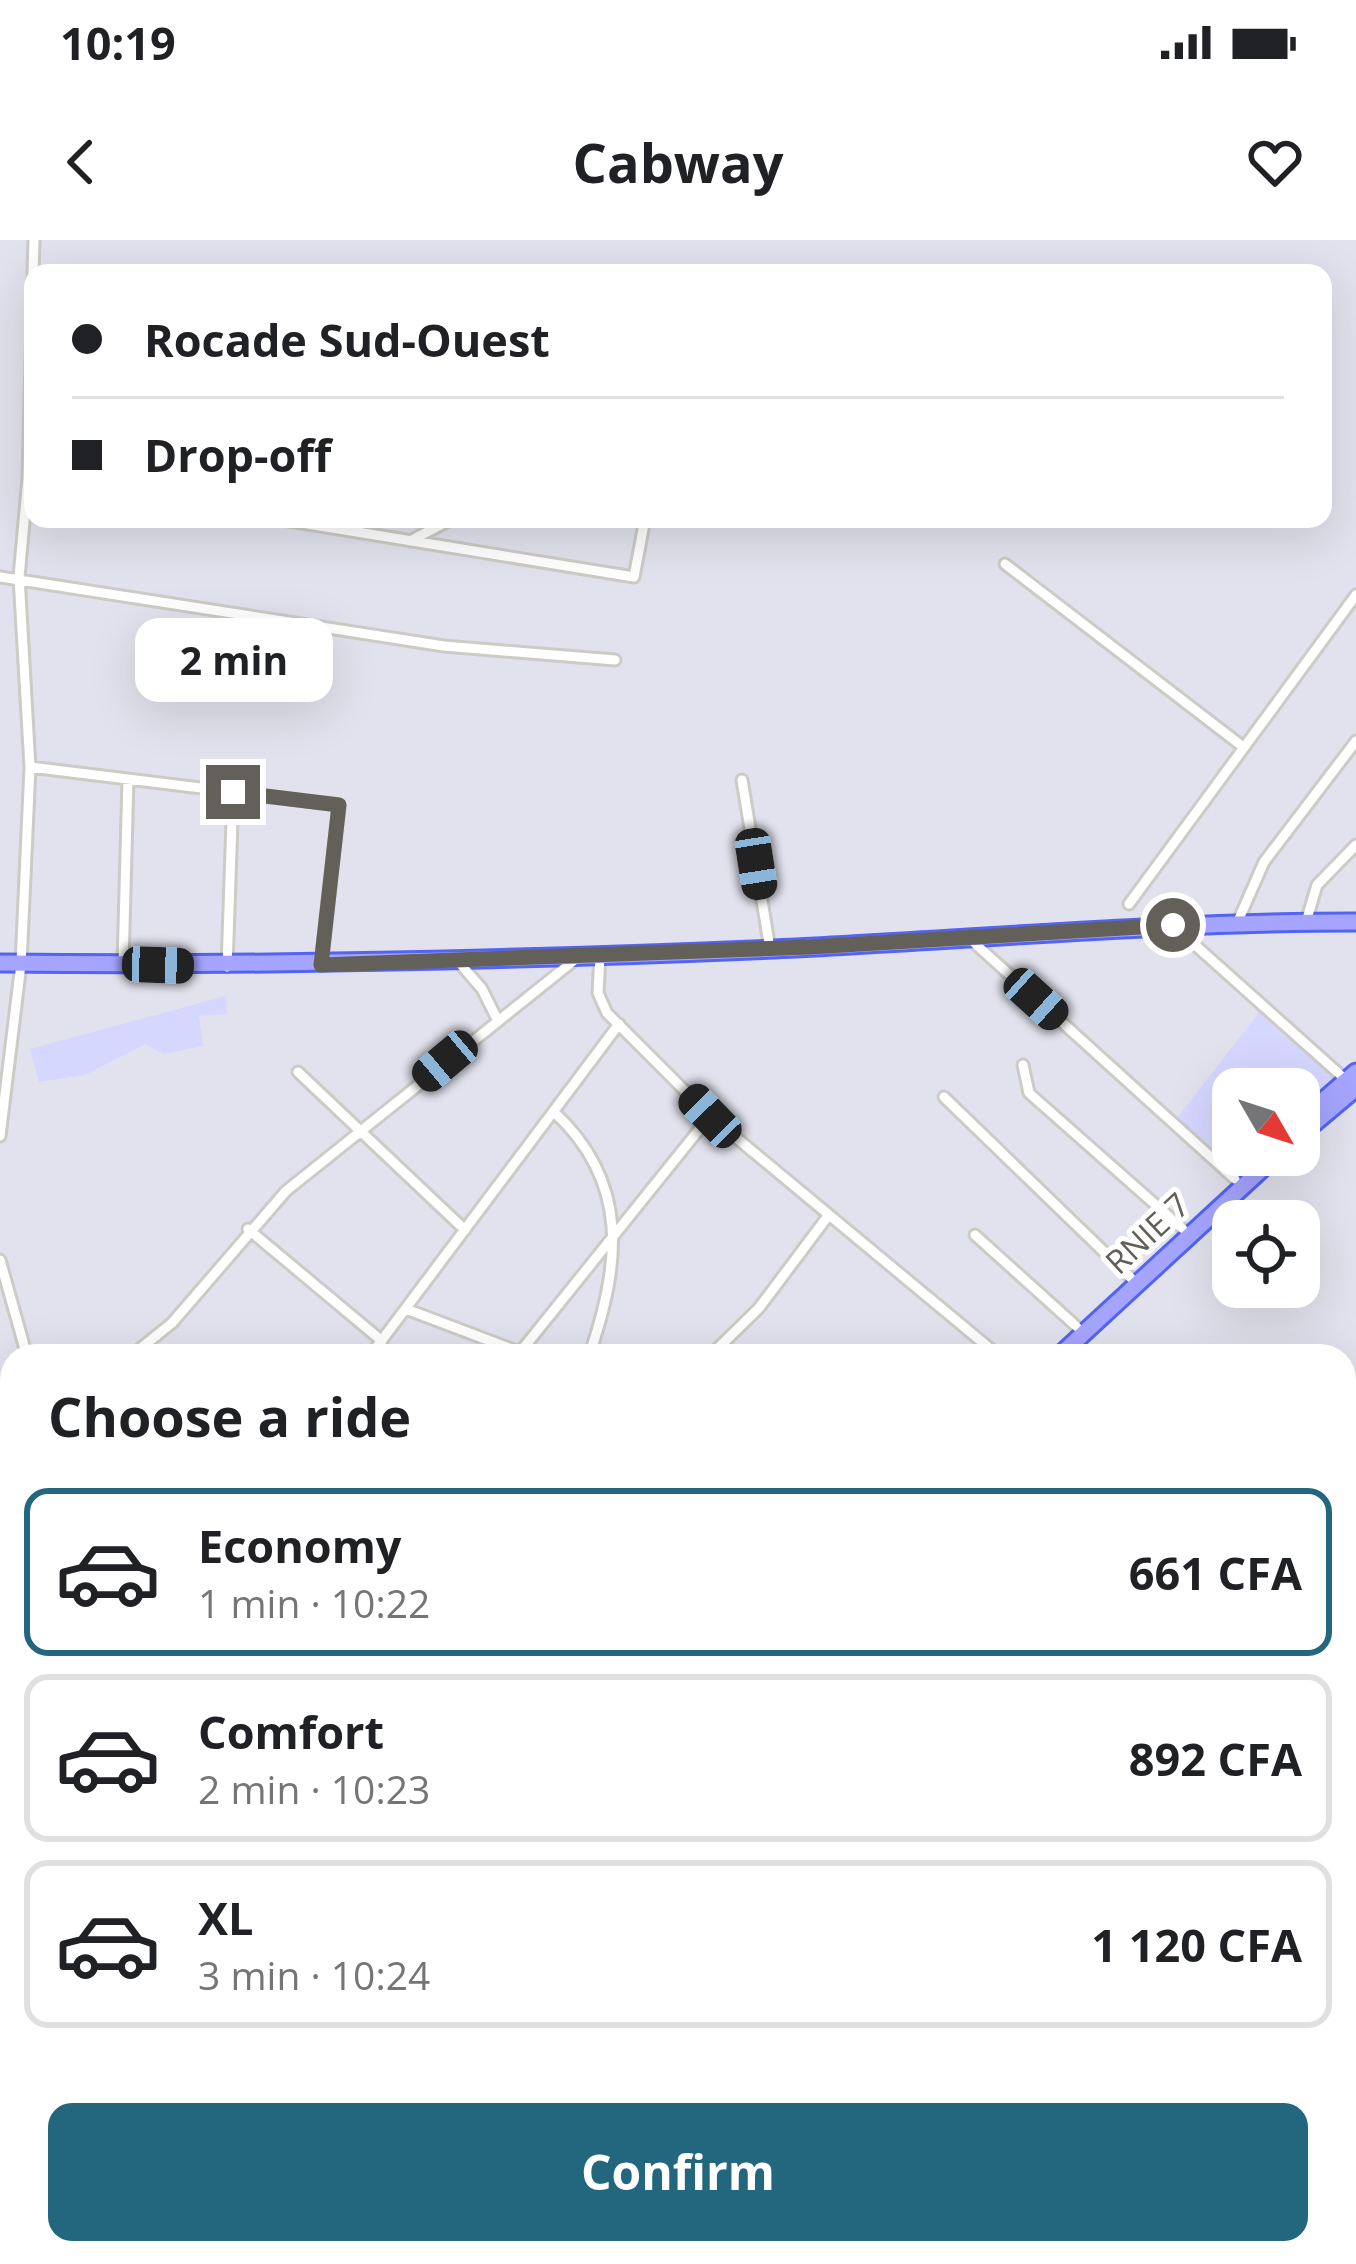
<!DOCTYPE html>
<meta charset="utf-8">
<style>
body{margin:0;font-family:"Open Sans",sans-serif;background:#f6f6f6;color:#202124;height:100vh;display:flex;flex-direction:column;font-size:45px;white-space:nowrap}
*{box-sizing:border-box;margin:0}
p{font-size:39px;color:#757577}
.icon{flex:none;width:66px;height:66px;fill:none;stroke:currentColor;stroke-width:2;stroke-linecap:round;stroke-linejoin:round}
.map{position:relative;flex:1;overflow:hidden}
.sheet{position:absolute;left:0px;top:1104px;width:1356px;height:921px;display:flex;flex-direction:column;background:#fff;border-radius:36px 36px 0 0;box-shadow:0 12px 48px #0002}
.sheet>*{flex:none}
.guide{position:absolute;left:24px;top:24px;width:1308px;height:264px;border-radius:24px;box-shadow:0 12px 48px #0002;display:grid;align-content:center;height:264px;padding:0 48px;background:#fff}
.needle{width:78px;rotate:129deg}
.buttons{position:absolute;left:1212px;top:828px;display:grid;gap:24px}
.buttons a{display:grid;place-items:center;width:108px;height:108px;border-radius:24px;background:#fff;box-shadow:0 12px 48px #0002;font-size:60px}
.end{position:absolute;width:54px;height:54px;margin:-27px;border:15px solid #63605a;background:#fff;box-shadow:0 0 0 6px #fff}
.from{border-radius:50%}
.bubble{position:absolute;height:84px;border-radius:24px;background:#fff;box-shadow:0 12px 48px #0002;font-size:39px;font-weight:700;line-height:84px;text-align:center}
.car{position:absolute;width:36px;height:72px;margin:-36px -18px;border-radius:15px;box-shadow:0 0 9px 3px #0007;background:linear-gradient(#222 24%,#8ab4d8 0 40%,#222 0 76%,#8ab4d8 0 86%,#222 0)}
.guide b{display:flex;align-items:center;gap:42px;height:114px;font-size:45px}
.guide b+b{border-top:3px solid #e0e0e0}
.guide i{width:30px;height:30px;background:#202124}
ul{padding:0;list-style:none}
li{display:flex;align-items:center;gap:36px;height:168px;margin:0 24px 18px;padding:0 24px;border:6px solid #e0e0e0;border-radius:24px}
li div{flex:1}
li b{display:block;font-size:45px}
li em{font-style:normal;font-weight:700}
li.on{border-color:#23677e}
li>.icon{width:108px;height:108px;stroke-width:1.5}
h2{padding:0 48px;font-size:54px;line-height:144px}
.cta{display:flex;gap:24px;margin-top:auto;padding:24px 48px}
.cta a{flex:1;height:138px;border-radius:24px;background:#23677e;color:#fff;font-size:48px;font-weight:700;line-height:138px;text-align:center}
.status{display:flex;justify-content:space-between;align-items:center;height:84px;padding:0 60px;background:#fff;direction:ltr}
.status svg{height:33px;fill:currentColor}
header{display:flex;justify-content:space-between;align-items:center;height:156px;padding:0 48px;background:#fff;font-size:54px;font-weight:700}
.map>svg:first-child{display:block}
.commercial{fill:#d5d7ff}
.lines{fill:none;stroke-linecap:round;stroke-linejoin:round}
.minor-casing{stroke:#cdcbc5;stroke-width:15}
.primary-casing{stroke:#5364f5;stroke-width:21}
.minor{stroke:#fff;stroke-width:9}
.primary{stroke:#a5a5ff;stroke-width:15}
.route{stroke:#63605a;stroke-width:15}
.labels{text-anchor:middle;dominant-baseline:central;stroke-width:10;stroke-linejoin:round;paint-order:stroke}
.street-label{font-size:33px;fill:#63605a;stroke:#fff}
</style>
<div class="status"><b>10:19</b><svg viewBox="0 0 49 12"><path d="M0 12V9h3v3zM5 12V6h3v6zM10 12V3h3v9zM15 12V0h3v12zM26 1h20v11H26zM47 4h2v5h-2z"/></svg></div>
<header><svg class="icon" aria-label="back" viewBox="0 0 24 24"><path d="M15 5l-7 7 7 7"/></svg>Cabway<svg class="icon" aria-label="heart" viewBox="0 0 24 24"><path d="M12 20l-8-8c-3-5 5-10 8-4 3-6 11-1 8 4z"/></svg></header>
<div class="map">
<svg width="1356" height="2024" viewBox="0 0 1356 2024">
<rect width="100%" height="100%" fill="#e1e2ed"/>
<path class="commercial" d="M226,756L227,774L199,776L203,806L164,814L145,804L85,835L39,842L30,809Z
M1261,770L1337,838L1299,872V849H1233V915H1252L1235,931L1177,878Z"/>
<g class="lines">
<defs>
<path id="minor" d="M33,33L34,0
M277,279L634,337L645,279
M410,301L452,279
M1005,324L1242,506
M0,337L444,406L615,420
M30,527L339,565L321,725
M742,540L770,709
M1129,664L1356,355
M1238,681L1264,622L1356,501
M1306,682L1317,645L1356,605
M1176,688L1346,840
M970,699L1235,939
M600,715L598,753L607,773L710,876L999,1116
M457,720L482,749L497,779
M123,724L128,539
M227,727L233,552
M1023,825L1029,853L1183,989
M298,832L465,990
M944,857L1131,1038
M554,872C631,943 620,1026 589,1116
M0,896L21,724L30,527L19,337L28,238L33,36
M248,989L382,1101
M975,995L1077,1087
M0,1020L27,1116
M406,1069L530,1116
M131,1116L172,1083L286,951L577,718
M370,1116L619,784
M517,1116L710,876
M710,1116L759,1068L828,976
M0,1303L12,1267
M0,1348L12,1358
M1344,1392L1356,1402
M0,1473L12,1488
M0,1569L12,1583
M1344,1627L1356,1599
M0,1783L12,1797
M1344,1834L1356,1827
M0,2004L24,2024
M1344,2006L1356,2016
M186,2013L194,2024
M399,2013L412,2024
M699,2013L714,2024
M1069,2013L1086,2024
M5,2024L12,1996
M522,2024L529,2013
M654,2024L662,2013
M1209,2024L1213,2013
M1322,2024L1340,2013"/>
<path id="primary" d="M0,723C258,726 516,720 774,709C968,700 1162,682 1356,682
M1299,882L1356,832
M1299,896L1356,848
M1059,1116L1277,915
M328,2024L337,2013
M344,2024L352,2013"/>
</defs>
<use href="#minor" class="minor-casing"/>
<use href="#primary" class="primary-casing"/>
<use href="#minor" class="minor"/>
<use href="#primary" class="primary"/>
</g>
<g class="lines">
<path class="route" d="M233,552L339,565L321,725L810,707L1173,685"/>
</g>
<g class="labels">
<g class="street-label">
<text transform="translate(1147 993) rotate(-43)">RNIE 7</text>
</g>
</g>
</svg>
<div class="buttons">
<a><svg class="needle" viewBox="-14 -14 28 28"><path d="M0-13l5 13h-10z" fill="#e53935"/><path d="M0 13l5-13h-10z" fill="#757577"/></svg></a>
<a><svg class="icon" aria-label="locate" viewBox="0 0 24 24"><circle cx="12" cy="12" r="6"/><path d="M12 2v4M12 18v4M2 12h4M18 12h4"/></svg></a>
</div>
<i class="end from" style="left:1173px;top:685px"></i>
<i class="end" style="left:233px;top:552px"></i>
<div class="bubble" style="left:135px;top:378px;width:198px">2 min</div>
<i class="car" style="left:756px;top:624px;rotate:171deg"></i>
<i class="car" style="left:158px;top:725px;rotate:92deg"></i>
<i class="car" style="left:1036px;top:759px;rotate:132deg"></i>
<i class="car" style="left:445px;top:821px;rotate:230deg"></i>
<i class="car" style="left:710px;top:876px;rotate:316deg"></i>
<div class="guide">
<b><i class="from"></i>Rocade Sud-Ouest</b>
<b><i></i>Drop-off</b>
</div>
<section class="sheet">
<h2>Choose a ride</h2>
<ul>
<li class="on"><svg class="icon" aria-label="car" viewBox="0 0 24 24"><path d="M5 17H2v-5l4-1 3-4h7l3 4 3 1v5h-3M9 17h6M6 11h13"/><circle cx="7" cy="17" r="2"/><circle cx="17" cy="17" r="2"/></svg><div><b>Economy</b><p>1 min · 10:22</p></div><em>661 CFA</em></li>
<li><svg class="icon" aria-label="car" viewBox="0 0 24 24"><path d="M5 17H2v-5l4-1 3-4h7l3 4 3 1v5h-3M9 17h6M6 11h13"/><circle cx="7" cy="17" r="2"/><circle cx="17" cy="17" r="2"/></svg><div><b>Comfort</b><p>2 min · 10:23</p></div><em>892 CFA</em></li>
<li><svg class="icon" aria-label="car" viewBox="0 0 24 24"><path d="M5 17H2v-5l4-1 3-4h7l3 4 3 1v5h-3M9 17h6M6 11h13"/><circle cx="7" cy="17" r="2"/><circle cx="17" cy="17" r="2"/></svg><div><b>XL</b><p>3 min · 10:24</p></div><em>1 120 CFA</em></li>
</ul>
<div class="cta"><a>Confirm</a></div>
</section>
</div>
